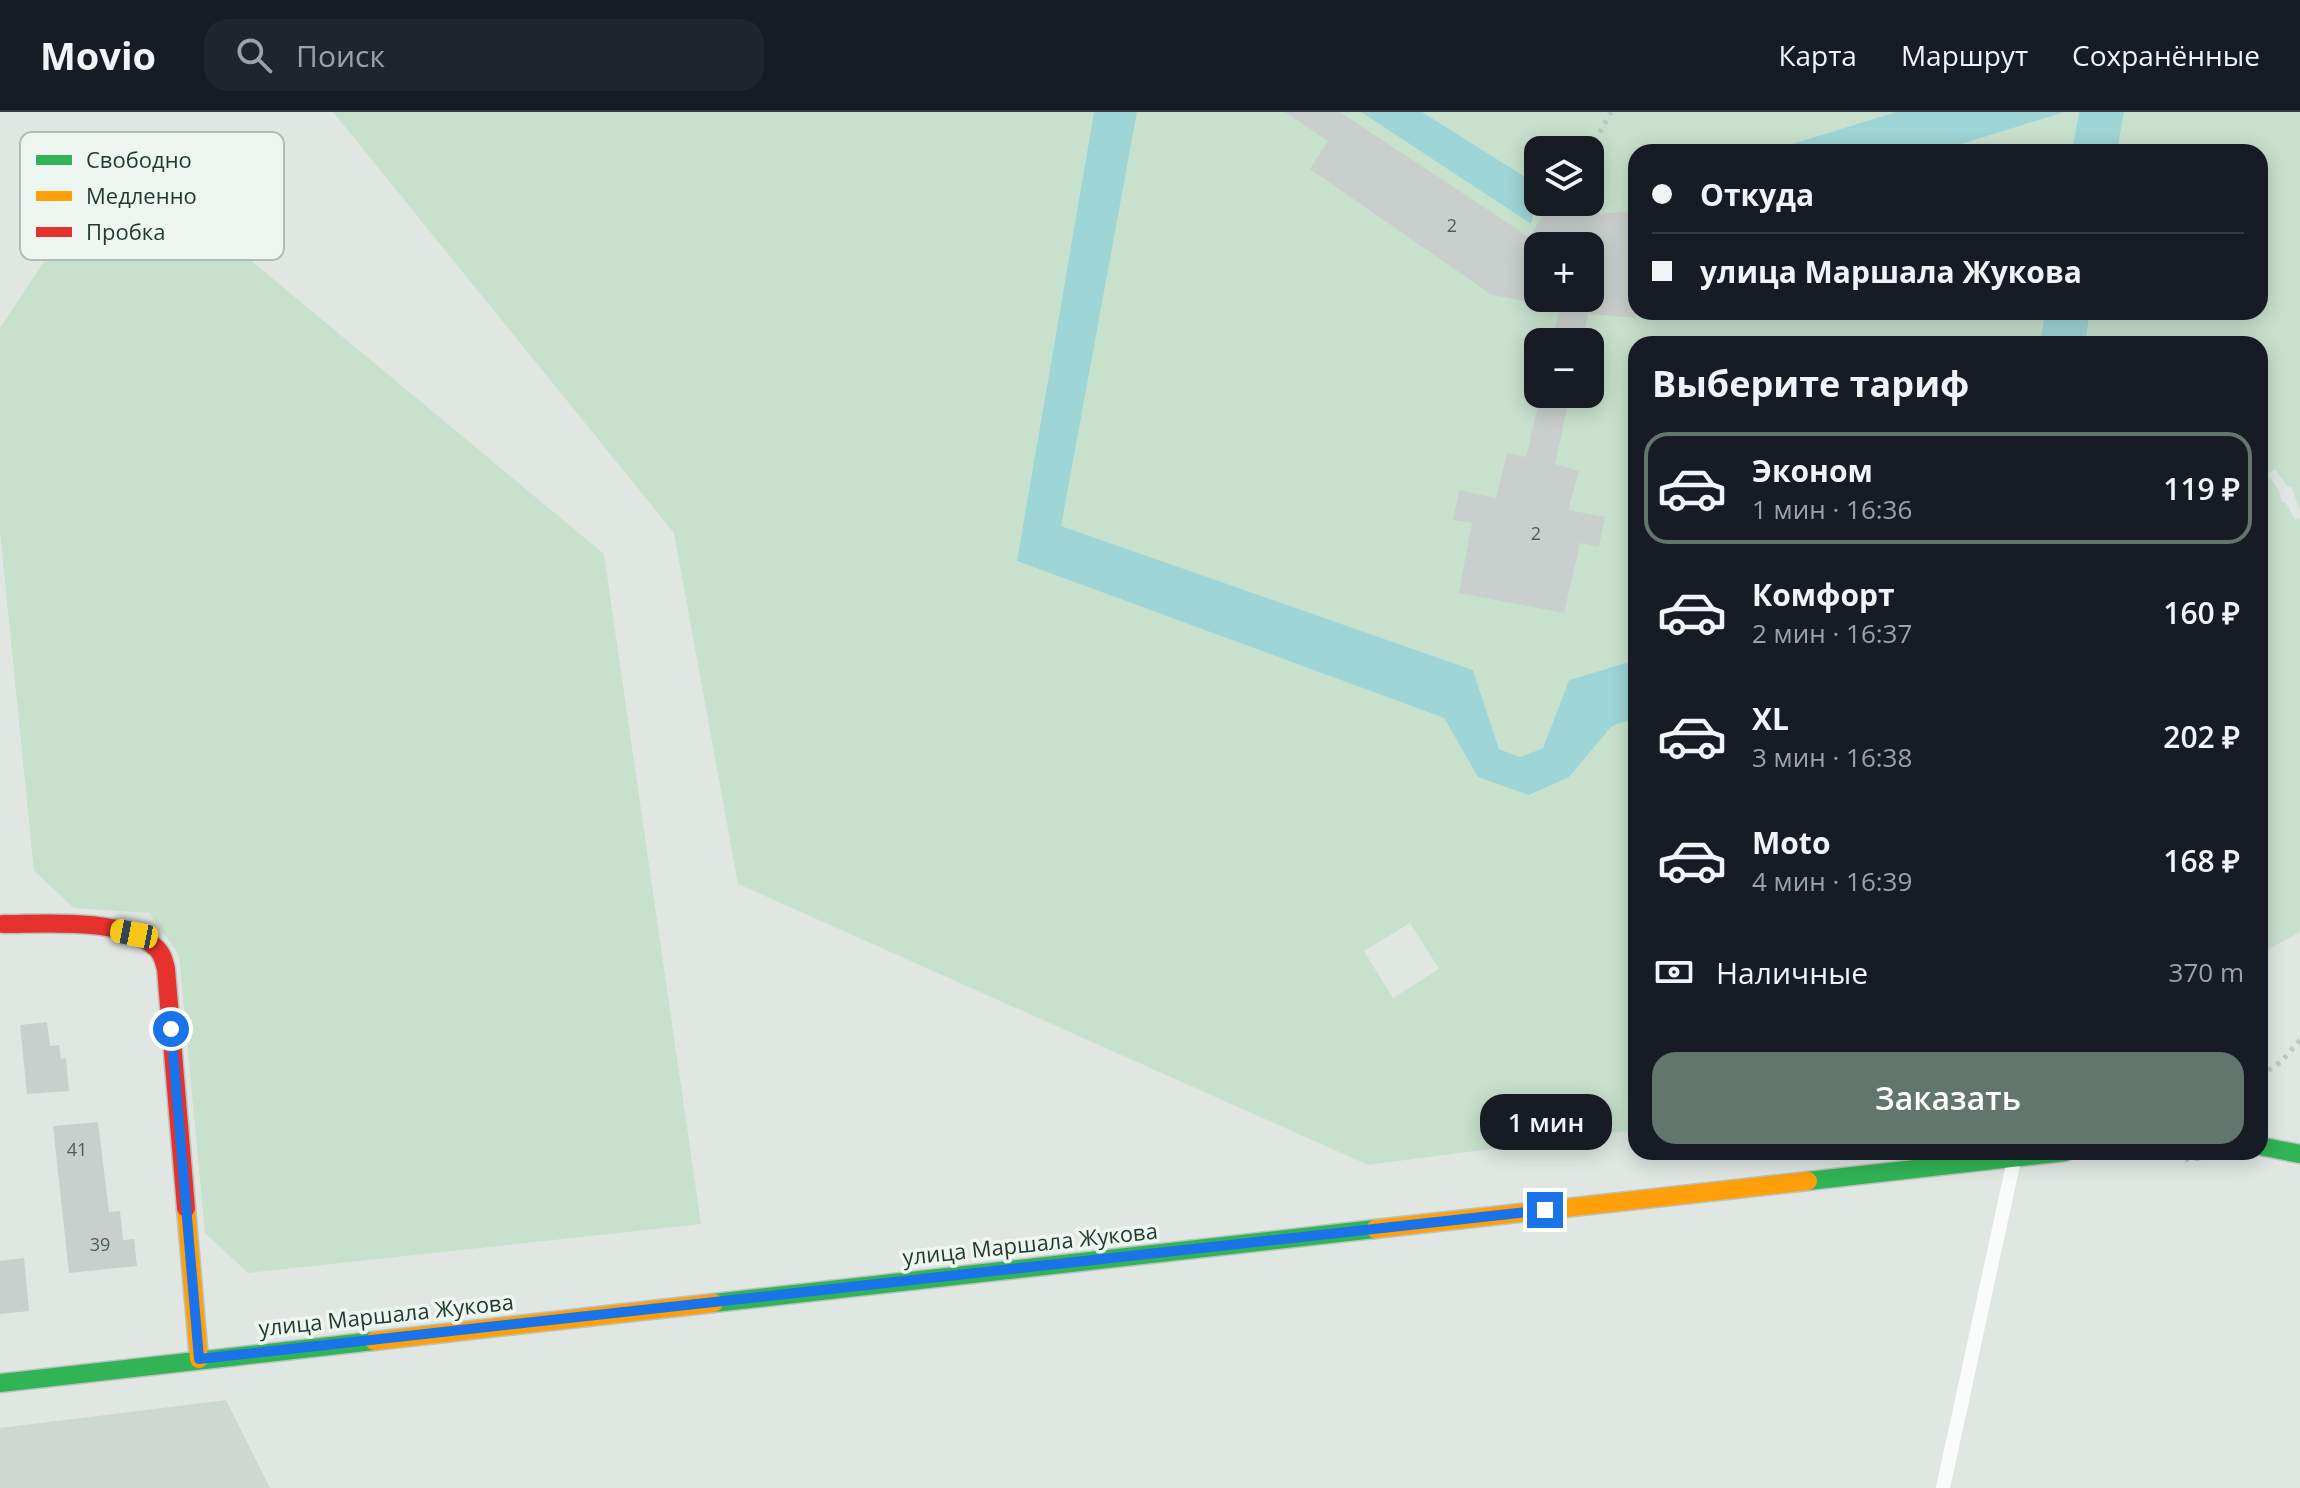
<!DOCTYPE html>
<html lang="ru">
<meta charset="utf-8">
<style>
body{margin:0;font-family:"Open Sans",sans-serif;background:#20242c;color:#f1f3f6;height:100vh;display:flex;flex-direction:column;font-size:30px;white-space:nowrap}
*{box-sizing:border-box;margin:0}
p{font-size:26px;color:#9ea1a6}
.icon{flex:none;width:44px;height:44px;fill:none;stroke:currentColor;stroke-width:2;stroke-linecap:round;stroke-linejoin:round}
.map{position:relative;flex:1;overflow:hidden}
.panel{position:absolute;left:1628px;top:224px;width:640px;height:824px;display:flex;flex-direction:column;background:#171b24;border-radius:24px;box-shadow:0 4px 20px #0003}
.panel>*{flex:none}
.top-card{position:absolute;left:1628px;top:32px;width:640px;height:176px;border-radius:24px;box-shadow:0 4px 20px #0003;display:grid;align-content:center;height:176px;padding:0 24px;background:#171b24}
.fabs{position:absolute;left:1524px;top:24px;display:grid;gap:16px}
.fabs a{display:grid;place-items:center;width:80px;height:80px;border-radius:16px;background:#171b24;box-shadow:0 4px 20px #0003;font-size:40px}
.end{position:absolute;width:36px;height:36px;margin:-18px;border:10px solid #1a73e8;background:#fff;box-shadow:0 0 0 4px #fff}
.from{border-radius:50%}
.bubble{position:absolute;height:56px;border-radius:24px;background:#171b24;box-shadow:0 4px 20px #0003;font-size:26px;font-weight:600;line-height:56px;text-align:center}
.car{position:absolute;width:24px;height:48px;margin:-24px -12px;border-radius:10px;box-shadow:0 0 6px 2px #0007;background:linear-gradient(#f5c518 24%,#345 0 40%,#f5c518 0 76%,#345 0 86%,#f5c518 0)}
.top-card b{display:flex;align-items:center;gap:28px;height:76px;font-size:30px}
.top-card b+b{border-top:2px solid #363941}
.top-card i{width:20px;height:20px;background:#f1f3f6}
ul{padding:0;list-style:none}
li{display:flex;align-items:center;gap:24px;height:112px;margin:0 16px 12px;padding:0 8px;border:4px solid transparent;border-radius:24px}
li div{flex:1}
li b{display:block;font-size:30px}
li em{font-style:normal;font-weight:600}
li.on{border-color:#63766e}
li>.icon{width:72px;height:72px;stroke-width:1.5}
h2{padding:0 24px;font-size:36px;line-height:96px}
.pay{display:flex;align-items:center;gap:20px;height:88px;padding:0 24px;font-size:30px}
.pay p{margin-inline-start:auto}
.primary-button{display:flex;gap:16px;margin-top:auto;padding:16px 24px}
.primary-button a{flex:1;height:92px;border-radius:24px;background:#63766e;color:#fff;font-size:32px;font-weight:600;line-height:92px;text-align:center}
header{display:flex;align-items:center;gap:48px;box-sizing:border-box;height:112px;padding:0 40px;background:#171b24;border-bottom:2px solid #363941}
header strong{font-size:38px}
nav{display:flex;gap:44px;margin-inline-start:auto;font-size:28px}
.search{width:560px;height:72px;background:#20242c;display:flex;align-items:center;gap:20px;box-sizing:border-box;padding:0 28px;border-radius:24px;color:#9ea1a6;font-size:30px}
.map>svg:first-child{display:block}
.built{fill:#cdd8d3}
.green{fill:#c8e1cd;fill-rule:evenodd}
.water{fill:#9ed5d6}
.building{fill:#c9cfcc}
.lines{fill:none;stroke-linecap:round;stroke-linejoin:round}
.fast-casing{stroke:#b9c4be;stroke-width:21}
.slow-casing{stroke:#b9c4be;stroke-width:21}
.jam-casing{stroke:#b9c4be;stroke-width:21}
.path{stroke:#bfc7c4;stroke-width:5;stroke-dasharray:4 6;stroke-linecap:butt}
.lane{stroke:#fafbfb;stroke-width:14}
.fast{stroke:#30b455;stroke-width:18}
.slow{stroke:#ff9f0a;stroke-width:18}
.jam{stroke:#e5322d;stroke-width:18}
.route{stroke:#1a73e8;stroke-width:10}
.labels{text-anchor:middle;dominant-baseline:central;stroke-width:7;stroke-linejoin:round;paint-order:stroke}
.number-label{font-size:18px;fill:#4a5f57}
.street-label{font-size:22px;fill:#1f392f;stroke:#edf6f1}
.key{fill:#edf6f1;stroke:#afbdb7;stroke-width:2}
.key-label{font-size:22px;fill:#1f392f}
</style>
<header>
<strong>Movio</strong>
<div class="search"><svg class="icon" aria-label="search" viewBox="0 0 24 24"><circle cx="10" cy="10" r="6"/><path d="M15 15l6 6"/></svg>Поиск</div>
<nav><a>Карта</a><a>Маршрут</a><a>Сохранённые</a></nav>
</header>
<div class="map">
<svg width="2300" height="1376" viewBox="0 0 2300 1376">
<rect width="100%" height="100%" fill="#e0e7e3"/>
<path class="built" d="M226,1288L270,1376H0V1316Z"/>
<path class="green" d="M333,0H1094L1017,449L1444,606L1478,665H1569L1612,614L1636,606V1018L1368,1053L738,772L674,421ZM1410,811L1439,857L1393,886L1364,839Z
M1137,0H1361L1531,112L1538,90H1590V38H1538V73L1422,0H1896L1766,40H1636V80L1633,81L1636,90V200H2045L2040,232H1636V548L1569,568L1543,636L1520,645L1499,637L1473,558L1060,414ZM1538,134H1590V186H1538ZM1538,230H1590V282H1538Z
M2065,0H2079L2072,40H1936Z
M2124,0H2300V399L2292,376L2287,374L2275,357L2268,362L2279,379L2281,389L2286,391L2295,408L2300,406V820L2260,842V232H2085L2090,200H2260V40H2117Z
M118,38L604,442L701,1112L248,1161L205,1121L179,843L149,801L74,796L34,759L0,419V216Z"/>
<path class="water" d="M1094,0H1137L1061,414L1473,558L1499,637L1520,645L1543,636L1569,568L1636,548V606L1612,614L1569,665L1529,683L1478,665L1444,606L1017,449Z
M1361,0H1422L1538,73V90L1531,112Z
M1896,0H2065L1936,40H1766Z
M2079,0H2124L2117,40H2072Z
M2045,200H2090L2085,232H2040Z"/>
<path class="building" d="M1285,0H1340L1529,125L1552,90L1579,99L1601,102L1628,99L1633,143L1636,142V206L1590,202V194L1582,230H1552L1562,186H1590V134H1538V191L1492,183L1310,57L1328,29Z
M1541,282H1570L1555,352L1579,359L1568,398L1605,405L1599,435L1580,431L1564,501L1459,481L1472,411L1453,408L1459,378L1496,386L1507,341L1526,345Z
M47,910L50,934L59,933L61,947L66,946L69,979L27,982L20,913Z
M98,1010L109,1100L120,1099L123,1128L134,1127L137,1154L69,1161L53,1014Z
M24,1146L29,1199L0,1202V1149Z"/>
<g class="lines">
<defs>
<path id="fast" d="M2260,1034L2300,1042
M1808,1069L2065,1040
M714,1191L1375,1117
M0,1271L374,1229"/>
<path id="slow" d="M186,1096L199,1247
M1375,1117L1808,1069
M374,1229L714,1191"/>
<path id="jam" d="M3,812C45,812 122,805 155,835C162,840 164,849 166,857L186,1096"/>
</defs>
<use href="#fast" class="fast-casing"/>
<use href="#slow" class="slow-casing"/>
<use href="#jam" class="jam-casing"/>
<path class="path" d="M1590,38L1611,0
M2260,964L2282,949L2300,928
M2182,1040L2183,1048L2230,1043"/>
<path class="lane" d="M1943,1376L2014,1048"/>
<use href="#fast" class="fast"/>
<use href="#slow" class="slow"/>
<use href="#jam" class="jam"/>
</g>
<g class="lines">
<path class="route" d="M171,917L199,1247L1545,1098"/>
</g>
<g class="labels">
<g class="number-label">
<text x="1452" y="113">2</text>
<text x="1536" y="421">2</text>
<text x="77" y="1037">41</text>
<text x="100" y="1132">39</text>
</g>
<g class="street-label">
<text transform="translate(1030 1131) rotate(-6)">улица Маршала Жукова</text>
<text transform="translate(386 1202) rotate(-6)">улица Маршала Жукова</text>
</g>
</g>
<rect x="20" y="20" width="264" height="128" rx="12" class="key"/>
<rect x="36" y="43" width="36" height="10" fill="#30b455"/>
<rect x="36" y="79" width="36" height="10" fill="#ff9f0a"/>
<rect x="36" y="115" width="36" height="10" fill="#e5322d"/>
<g class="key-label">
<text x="86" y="56">Свободно</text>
<text x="86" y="92">Медленно</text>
<text x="86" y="128">Пробка</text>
</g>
</svg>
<div class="fabs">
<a><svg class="icon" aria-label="layers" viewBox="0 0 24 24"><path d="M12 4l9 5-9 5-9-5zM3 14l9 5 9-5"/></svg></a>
<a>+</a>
<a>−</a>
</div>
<i class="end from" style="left:171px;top:917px"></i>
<i class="end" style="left:1545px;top:1098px"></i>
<div class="bubble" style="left:1480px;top:982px;width:132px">1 мин</div>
<i class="car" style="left:134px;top:822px;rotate:281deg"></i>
<div class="top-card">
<b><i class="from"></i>Откуда</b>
<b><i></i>улица Маршала Жукова</b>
</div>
<section class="panel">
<h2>Выберите тариф</h2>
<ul>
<li class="on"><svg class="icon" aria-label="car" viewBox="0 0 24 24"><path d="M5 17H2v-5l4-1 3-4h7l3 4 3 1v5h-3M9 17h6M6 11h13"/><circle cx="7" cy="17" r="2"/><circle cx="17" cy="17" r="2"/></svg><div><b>Эконом</b><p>1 мин · 16:36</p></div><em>119 ₽</em></li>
<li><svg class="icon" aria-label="car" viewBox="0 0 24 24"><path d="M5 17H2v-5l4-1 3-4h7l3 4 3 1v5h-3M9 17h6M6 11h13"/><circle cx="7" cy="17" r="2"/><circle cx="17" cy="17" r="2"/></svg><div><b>Комфорт</b><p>2 мин · 16:37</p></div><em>160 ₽</em></li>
<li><svg class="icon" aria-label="car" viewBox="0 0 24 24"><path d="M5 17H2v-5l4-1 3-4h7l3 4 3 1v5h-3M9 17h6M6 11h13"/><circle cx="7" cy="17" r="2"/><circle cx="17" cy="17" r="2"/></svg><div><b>XL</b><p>3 мин · 16:38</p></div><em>202 ₽</em></li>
<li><svg class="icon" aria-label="car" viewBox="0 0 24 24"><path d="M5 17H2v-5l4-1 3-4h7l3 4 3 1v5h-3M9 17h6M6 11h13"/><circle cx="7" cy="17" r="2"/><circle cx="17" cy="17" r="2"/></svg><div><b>Moto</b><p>4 мин · 16:39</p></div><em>168 ₽</em></li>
</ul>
<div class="pay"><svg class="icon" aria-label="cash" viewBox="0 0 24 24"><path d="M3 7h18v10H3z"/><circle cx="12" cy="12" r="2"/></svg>Наличные<p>370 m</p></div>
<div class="primary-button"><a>Заказать</a></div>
</section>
</div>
